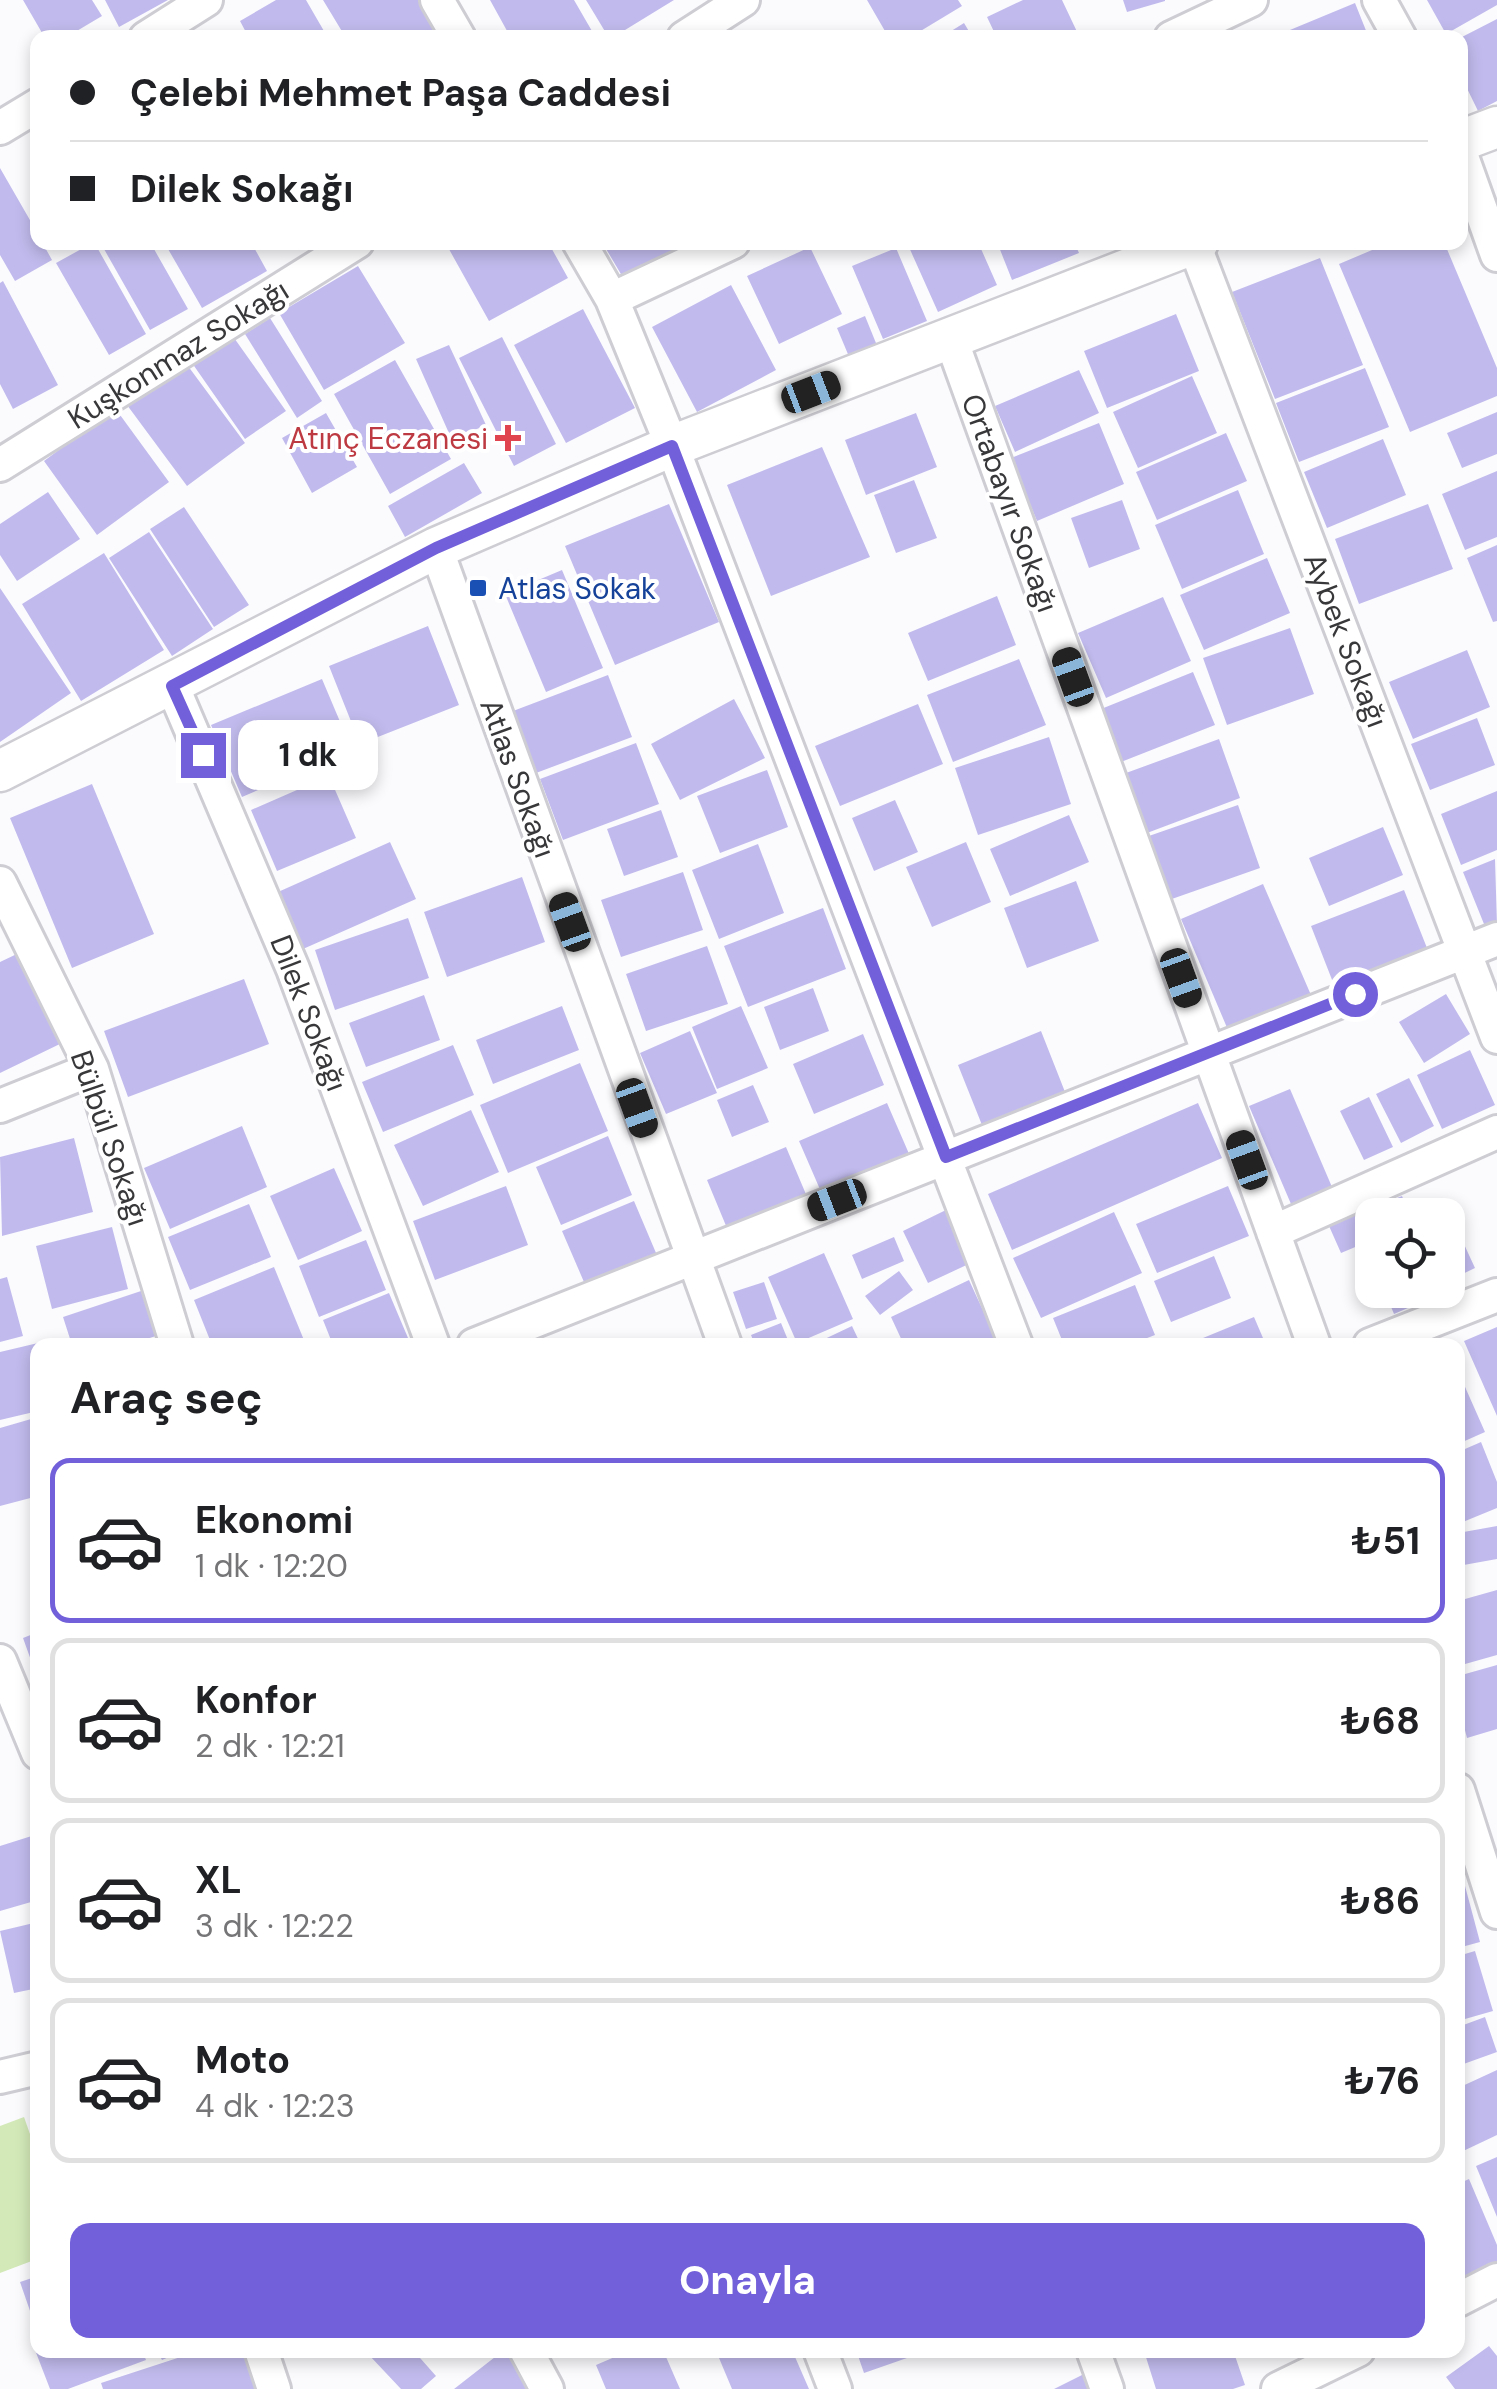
<!DOCTYPE html>
<html lang="tr">
<meta charset="utf-8">
<style>
body{margin:0;font-family:"DM Sans",sans-serif;background:#f2f2f2;color:#202124;height:100vh;display:flex;flex-direction:column;font-size:38px;white-space:nowrap}
*{box-sizing:border-box;margin:0}
p{font-size:32px;color:#757577}
.icon{flex:none;width:55px;height:55px;fill:none;stroke:currentColor;stroke-width:2;stroke-linecap:round;stroke-linejoin:round}
.map{position:relative;flex:1;overflow:hidden}
.side{position:absolute;left:30px;top:1338px;width:1435px;height:1020px;display:flex;flex-direction:column;background:#fff;border-radius:20px;box-shadow:0 5px 15px #0003}
.side>*{flex:none}
.hud{position:absolute;left:30px;top:30px;width:1438px;height:220px;border-radius:20px;box-shadow:0 5px 15px #0003;display:grid;align-content:center;height:220px;padding:0 40px;background:#fff}
.tools{position:absolute;left:1355px;top:1198px;display:grid;gap:20px}
.tools a{display:grid;place-items:center;width:110px;height:110px;border-radius:20px;background:#fff;box-shadow:0 5px 15px #0003;font-size:50px}
.end{position:absolute;width:45px;height:45px;margin:-22px;border:12px solid #725fda;background:#fff;box-shadow:0 0 0 5px #fff}
.from{border-radius:50%}
.bubble{position:absolute;height:70px;border-radius:20px;background:#fff;box-shadow:0 5px 15px #0003;font-size:32px;font-weight:700;line-height:70px;text-align:center}
.car{position:absolute;width:30px;height:60px;margin:-30px -15px;border-radius:12px;box-shadow:0 0 8px 2px #0007;background:linear-gradient(#222 24%,#8ab4d8 0 40%,#222 0 76%,#8ab4d8 0 86%,#222 0)}
.hud b{display:flex;align-items:center;gap:35px;height:95px;font-size:38px}
.hud b+b{border-top:2px solid #e0e0e0}
.hud i{width:25px;height:25px;background:#202124}
ul{padding:0;list-style:none}
li{display:flex;align-items:center;gap:30px;height:165px;margin:0 20px 15px;padding:0 20px;border:5px solid #e0e0e0;border-radius:20px}
li div{flex:1}
li b{display:block;font-size:38px}
li em{font-style:normal;font-weight:700}
li.on{border-color:#725fda}
li>.icon{width:90px;height:90px;stroke-width:1.5}
h2{padding:0 40px;font-size:45px;line-height:120px}
.primary-button{display:flex;gap:20px;margin-top:auto;padding:20px 40px}
.primary-button a{flex:1;height:115px;border-radius:20px;background:#725fda;color:#fff;font-size:40px;font-weight:700;line-height:115px;text-align:center}
.map>svg:first-child{display:block}
.green{fill:#d3e9b8}
.building{fill:#c1bbed}
.lines{fill:none;stroke-linecap:round;stroke-linejoin:round}
.minor-casing{stroke:#cecdd3;stroke-width:38}
.tertiary-casing{stroke:#cecdd3;stroke-width:45}
.minor{stroke:#fff;stroke-width:32}
.tertiary{stroke:#fff;stroke-width:40}
.route{stroke:#725fda;stroke-width:12}
.health-dot{fill:#e0444e;stroke:#fff;stroke-width:4}
.transit-dot{fill:#1a4fb4;stroke:#fff;stroke-width:4}
.labels{text-anchor:middle;dominant-baseline:central;stroke-width:8;stroke-linejoin:round;paint-order:stroke}
.street-label{font-size:30px;fill:#38383a;stroke:#fff}
.health-label{font-size:30px;fill:#be3a42;stroke:#fff;text-anchor:end}
.transit-label{font-size:30px;fill:#164399;stroke:#fff;text-anchor:start}
</style>
<div class="map">
<svg width="1497" height="2389" viewBox="0 0 1497 2389">
<rect width="100%" height="100%" fill="#fbfbfe"/>
<path class="green" d="M24,2117L37,2154V2259L0,2273V2126Z"/>
<path class="building" d="M23,0H92L102,16L65,38H45Z
M105,0H168L119,27Z
M276,0H306L328,38H249L240,21Z
M323,0H418L435,28L421,38H346Z
M490,0H574L596,38H511Z
M586,0H674L612,38H609Z
M867,0H958L962,6L909,38H889Z
M1023,0H1062L1080,38H997L987,17Z
M1123,0H1165V1L1127,12Z
M1427,0H1497V5L1446,34Z
M1355,3L1369,38H1273V37Z
M1497,19V101L1478,111L1460,74V38Z
M964,23L973,38H940Z
M0,168L38,234V242H42L52,260L15,281L0,255Z
M94,242L146,334L109,355L56,263Z
M100,242H150L188,309L150,330Z
M164,242H251L267,271L202,308Z
M445,242H548L568,278L489,321Z
M602,242H691L625,281Z
M913,242H978L997,285L938,312L908,245Z
M997,242H1074L1079,253L1012,280Z
M1391,242H1444L1497,368V396L1410,432L1339,264Z
M810,247L842,314L779,344L747,276Z
M896,248L927,321L883,339L852,266Z
M1320,258L1363,365L1275,399L1232,292Z
M358,266L405,343L324,390L279,313Z
M3,281L58,385L13,409L0,384V283Z
M731,285L776,370L697,412L652,327Z
M583,309L635,408L566,443L514,345Z
M1176,314L1199,371L1107,408L1084,351Z
M865,316L878,348L850,359L837,328Z
M270,318L322,401L297,418L245,334Z
M232,335L286,411L245,439L192,363Z
M502,337L556,444L514,466L459,358Z
M449,345L486,425L452,440L416,359Z
M395,360L451,459L390,494L334,394Z
M185,362L245,443L187,486L127,405Z
M1365,368L1389,427L1299,462L1276,403Z
M1079,370L1099,413L1015,452L995,406Z
M1192,376L1217,433L1138,468L1113,412Z
M115,408L169,482L97,535L44,461Z
M1497,412V454L1462,468L1447,433Z
M326,413L357,467L312,493L282,438Z
M916,413L937,467L866,495L845,440Z
M1099,423L1124,484L1037,521L1011,458Z
M1226,433L1247,481L1157,520L1136,472Z
M1383,439L1406,495L1327,528L1304,472Z
M822,447L870,557L771,596L727,485Z
M464,463L482,493L405,537L388,506Z
M1497,471V537L1465,550L1442,494Z
M914,480L937,538L896,553L874,495Z
M1238,490L1264,554L1182,589L1155,525Z
M48,492L80,539L17,581L0,555V524Z
M1122,500L1140,549L1089,568L1071,518Z
M669,504L719,622L615,665L565,546Z
M1428,504L1453,569L1359,604L1335,539Z
M184,507L249,605L214,627L150,529Z
M149,532L213,629L172,656L109,558Z
M1497,545V621L1493,622L1467,558Z
M104,553L164,650L81,701L22,604Z
M1267,558L1290,613L1204,650L1180,595Z
M562,570L603,668L546,692L505,594Z
M0,588L71,693L0,742Z
M997,596L1016,645L928,681L908,633Z
M1163,597L1191,661L1106,698L1078,633Z
M428,626L459,705L360,744L329,666Z
M1290,628L1314,694L1227,725L1203,658Z
M1467,650L1490,707L1413,739L1389,682Z
M1019,659L1046,725L953,762L927,695Z
M1193,672L1215,725L1121,762L1101,709Z
M608,675L632,737L536,773L513,711Z
M322,679L352,750L242,797L211,725Z
M734,699L765,758L680,800L651,744Z
M918,704L943,764L840,806L815,746Z
M1477,718L1495,765L1430,790L1411,744Z
M1049,737L1071,804L978,835L955,768Z
M1219,739L1240,798L1147,833L1126,773Z
M636,743L659,804L563,840L540,779Z
M767,770L788,827L720,853L697,796Z
M329,776L356,838L277,871L251,810Z
M92,784L154,934L72,968L10,818Z
M1497,791V850L1461,865L1441,814Z
M895,800L918,852L874,871L852,818Z
M1238,805L1260,868L1169,900L1146,837Z
M661,810L678,857L624,876L607,829Z
M1069,815L1089,862L1010,896L990,849Z
M1383,827L1403,875L1329,906L1309,858Z
M390,842L416,899L303,949L278,892Z
M966,842L991,902L932,927L906,867Z
M758,844L784,913L719,939L692,870Z
M1495,859L1497,925L1486,929L1463,872Z
M683,872L703,930L621,957L601,900Z
M522,877L545,942L447,977L424,912Z
M1076,881L1099,941L1027,968L1004,908Z
M1263,884L1311,995L1228,1030L1181,919Z
M1404,890L1429,953L1336,990L1311,926Z
M823,908L846,969L748,1007L724,946Z
M408,918L429,978L335,1010L315,950Z
M707,946L728,1004L646,1031L626,974Z
M21,952L64,1042L0,1073V962Z
M244,979L269,1044L128,1097L104,1031Z
M813,988L829,1031L780,1050L764,1007Z
M1446,994L1470,1034L1424,1063L1399,1022Z
M424,995L440,1040L366,1067L349,1023Z
M562,1006L579,1050L493,1084L476,1040Z
M741,1006L768,1068L717,1089L692,1027Z
M690,1031L717,1093L666,1114L640,1053Z
M1041,1031L1067,1097L984,1130L958,1065Z
M863,1034L884,1085L814,1114L793,1064Z
M453,1045L474,1095L383,1132L362,1082Z
M1470,1050L1495,1105L1442,1129L1417,1075Z
M580,1063L608,1131L508,1173L480,1105Z
M1409,1078L1434,1126L1401,1143L1376,1094Z
M753,1085L769,1122L732,1137L717,1100Z
M1290,1089L1332,1187L1291,1204L1249,1106Z
M1369,1097L1393,1147L1364,1160L1340,1111Z
M887,1103L910,1156L822,1194L799,1141Z
M1198,1103L1222,1158L1012,1250L988,1194Z
M471,1110L499,1172L423,1206L394,1145Z
M242,1126L267,1187L170,1229L144,1168Z
M608,1136L632,1195L561,1225L536,1167Z
M74,1138L93,1212L2,1236L0,1157Z
M786,1147L808,1199L729,1233L707,1180Z
M334,1168L362,1231L298,1260L270,1196Z
M506,1186L528,1245L435,1280L413,1221Z
M1228,1186L1249,1236L1157,1273L1136,1224Z
M1402,1196L1410,1215H1372V1240L1341,1253L1329,1226Z
M634,1201L659,1260L587,1289L562,1231Z
M249,1204L271,1257L190,1290L168,1237Z
M948,1209L973,1262L928,1283L903,1231Z
M1114,1212L1142,1273L1041,1318L1013,1258Z
M1451,1216L1475,1268L1448,1281V1218Z
M112,1227L128,1289L52,1309L36,1246Z
M894,1237L904,1261L862,1279L852,1255Z
M366,1240L386,1290L319,1317L299,1266Z
M824,1253L853,1319L797,1343L768,1277Z
M1214,1256L1231,1298L1171,1322L1154,1281Z
M274,1267L306,1345H212L194,1300Z
M899,1271L913,1290L880,1315L865,1296Z
M7,1277L23,1336L0,1342V1279Z
M969,1280L999,1345H904L891,1317Z
M764,1282L777,1319L746,1329L733,1292Z
M1135,1285L1155,1335L1129,1345H1064L1053,1318Z
M1384,1290H1436L1438,1295L1394,1314Z
M141,1291L156,1336L127,1345H72L63,1317Z
M389,1293L411,1345H333L323,1320Z
M1254,1317L1266,1345H1186Z
M781,1323L790,1345H755L751,1335Z
M852,1326L861,1345H812Z
M1497,1327V1416L1464,1341Z
M38,1343V1411L0,1420V1352Z
M1458,1371L1485,1432L1458,1444Z
M38,1417V1496L0,1506V1428Z
M1481,1442L1497,1482V1508L1458,1524V1452Z
M1497,1526V1559L1458,1566V1533Z
M1497,1590V1655L1458,1666V1601Z
M38,1632V1677H37L23,1638Z
M1497,1665V1729L1467,1738L1458,1703V1676Z
M38,1834V1900L0,1911V1846Z
M1461,1871L1480,1942L1458,1948V1872Z
M38,1922V1988L14,1993L0,1931Z
M1475,1951L1493,2011L1458,2021V1956Z
M1485,2017L1497,2052L1458,2066V2027Z
M1497,2070V2135L1459,2153L1458,2088Z
M1497,2157V2217L1476,2166Z
M1469,2179L1497,2245V2274L1458,2290V2184Z
M38,2276V2331H37L20,2282Z
M1489,2346L1497,2356V2389H1455L1446,2377Z
M35,2350H142L146,2360L68,2389H50Z
M157,2350H185L162,2360Z
M202,2350H243L255,2389H103L101,2383Z
M375,2350H413L436,2376L421,2389H401L369,2355Z
M504,2350L533,2384L526,2389H454Z
M631,2350H663L680,2389H606L596,2365Z
M739,2350H792L809,2389H732L719,2358Z
M856,2350H927V2351L864,2373Z
M1148,2350H1233L1245,2385L1233,2389H1156L1144,2351Z
M1084,2374L1091,2389H1054Z"/>
<g class="lines">
<defs>
<path id="minor" d="M437,0L459,38
M1379,0L1400,38
M146,38L206,0
M684,38L743,0
M1171,38L1251,0
M0,128L38,105
M1460,151L1497,255
M579,242L612,299L672,446L1016,1345
M1194,244L1497,1037
M612,299L733,242
M951,339L1314,1345
M0,465L357,242
M436,548L725,1345
M172,685L293,969L433,1345
M0,883L92,1069L177,1345
M0,1106L92,1069
M1273,1232L1497,1132
M474,1345L1497,939
M1370,1345L1497,1295
M0,1661L38,1753
M1458,1790L1497,1912
M0,2077L38,2068
M1458,2300L1497,2280
M261,2350L274,2389
M526,2350L547,2389
M820,2350L835,2389
M1093,2350L1107,2389
M1278,2389L1358,2350"/>
<path id="tertiary" d="M1460,141L1497,127
M0,771L436,548L672,446L1198,242"/>
</defs>
<use href="#minor" class="minor-casing"/>
<use href="#tertiary" class="tertiary-casing"/>
<use href="#minor" class="minor"/>
<use href="#tertiary" class="tertiary"/>
</g>
<g class="lines">
<path class="route" d="M203,755L172,686L436,548L672,446L946,1157L1355,994"/>
</g>
<path class="health-dot" d="M503 423h10v10h10v10h-10v10h-10v-10h-10v-10h10z"/>
<rect class="transit-dot" x="468" y="578" width="20" height="20" rx="5"/>
<g class="labels">
<g class="street-label">
<text transform="translate(178 354) rotate(-32)">Kuşkonmaz Sokağı</text>
<text transform="translate(1010 503) rotate(70)">Ortabayır Sokağı</text>
<text transform="translate(1346 640) rotate(69)">Aybek Sokağı</text>
<text transform="translate(518 778) rotate(70)">Atlas Sokağı</text>
<text transform="translate(309 1013) rotate(69)">Dilek Sokağı</text>
<text transform="translate(110 1138) rotate(71)">Bülbül Sokağı</text>
</g>
<g class="health-label">
<text x="488" y="438">Atınç Eczanesi</text>
</g>
<g class="transit-label">
<text x="498" y="588">Atlas Sokak</text>
</g>
</g>
</svg>
<div class="tools">
<a><svg class="icon" aria-label="locate" viewBox="0 0 24 24"><circle cx="12" cy="12" r="6"/><path d="M12 2v4M12 18v4M2 12h4M18 12h4"/></svg></a>
</div>
<i class="end from" style="left:1355px;top:994px"></i>
<i class="end" style="left:203px;top:755px"></i>
<div class="bubble" style="left:238px;top:720px;width:140px">1 dk</div>
<i class="car" style="left:811px;top:392px;rotate:69deg"></i>
<i class="car" style="left:1073px;top:677px;rotate:340deg"></i>
<i class="car" style="left:570px;top:922px;rotate:340deg"></i>
<i class="car" style="left:1181px;top:978px;rotate:160deg"></i>
<i class="car" style="left:637px;top:1108px;rotate:160deg"></i>
<i class="car" style="left:1247px;top:1160px;rotate:340deg"></i>
<i class="car" style="left:837px;top:1200px;rotate:249deg"></i>
<div class="hud">
<b><i class="from"></i>Çelebi Mehmet Paşa Caddesi</b>
<b><i></i>Dilek Sokağı</b>
</div>
<section class="side">
<h2>Araç seç</h2>
<ul>
<li class="on"><svg class="icon" aria-label="car" viewBox="0 0 24 24"><path d="M5 17H2v-5l4-1 3-4h7l3 4 3 1v5h-3M9 17h6M6 11h13"/><circle cx="7" cy="17" r="2"/><circle cx="17" cy="17" r="2"/></svg><div><b>Ekonomi</b><p>1 dk · 12:20</p></div><em>₺51</em></li>
<li><svg class="icon" aria-label="car" viewBox="0 0 24 24"><path d="M5 17H2v-5l4-1 3-4h7l3 4 3 1v5h-3M9 17h6M6 11h13"/><circle cx="7" cy="17" r="2"/><circle cx="17" cy="17" r="2"/></svg><div><b>Konfor</b><p>2 dk · 12:21</p></div><em>₺68</em></li>
<li><svg class="icon" aria-label="car" viewBox="0 0 24 24"><path d="M5 17H2v-5l4-1 3-4h7l3 4 3 1v5h-3M9 17h6M6 11h13"/><circle cx="7" cy="17" r="2"/><circle cx="17" cy="17" r="2"/></svg><div><b>XL</b><p>3 dk · 12:22</p></div><em>₺86</em></li>
<li><svg class="icon" aria-label="car" viewBox="0 0 24 24"><path d="M5 17H2v-5l4-1 3-4h7l3 4 3 1v5h-3M9 17h6M6 11h13"/><circle cx="7" cy="17" r="2"/><circle cx="17" cy="17" r="2"/></svg><div><b>Moto</b><p>4 dk · 12:23</p></div><em>₺76</em></li>
</ul>
<div class="primary-button"><a>Onayla</a></div>
</section>
</div>
